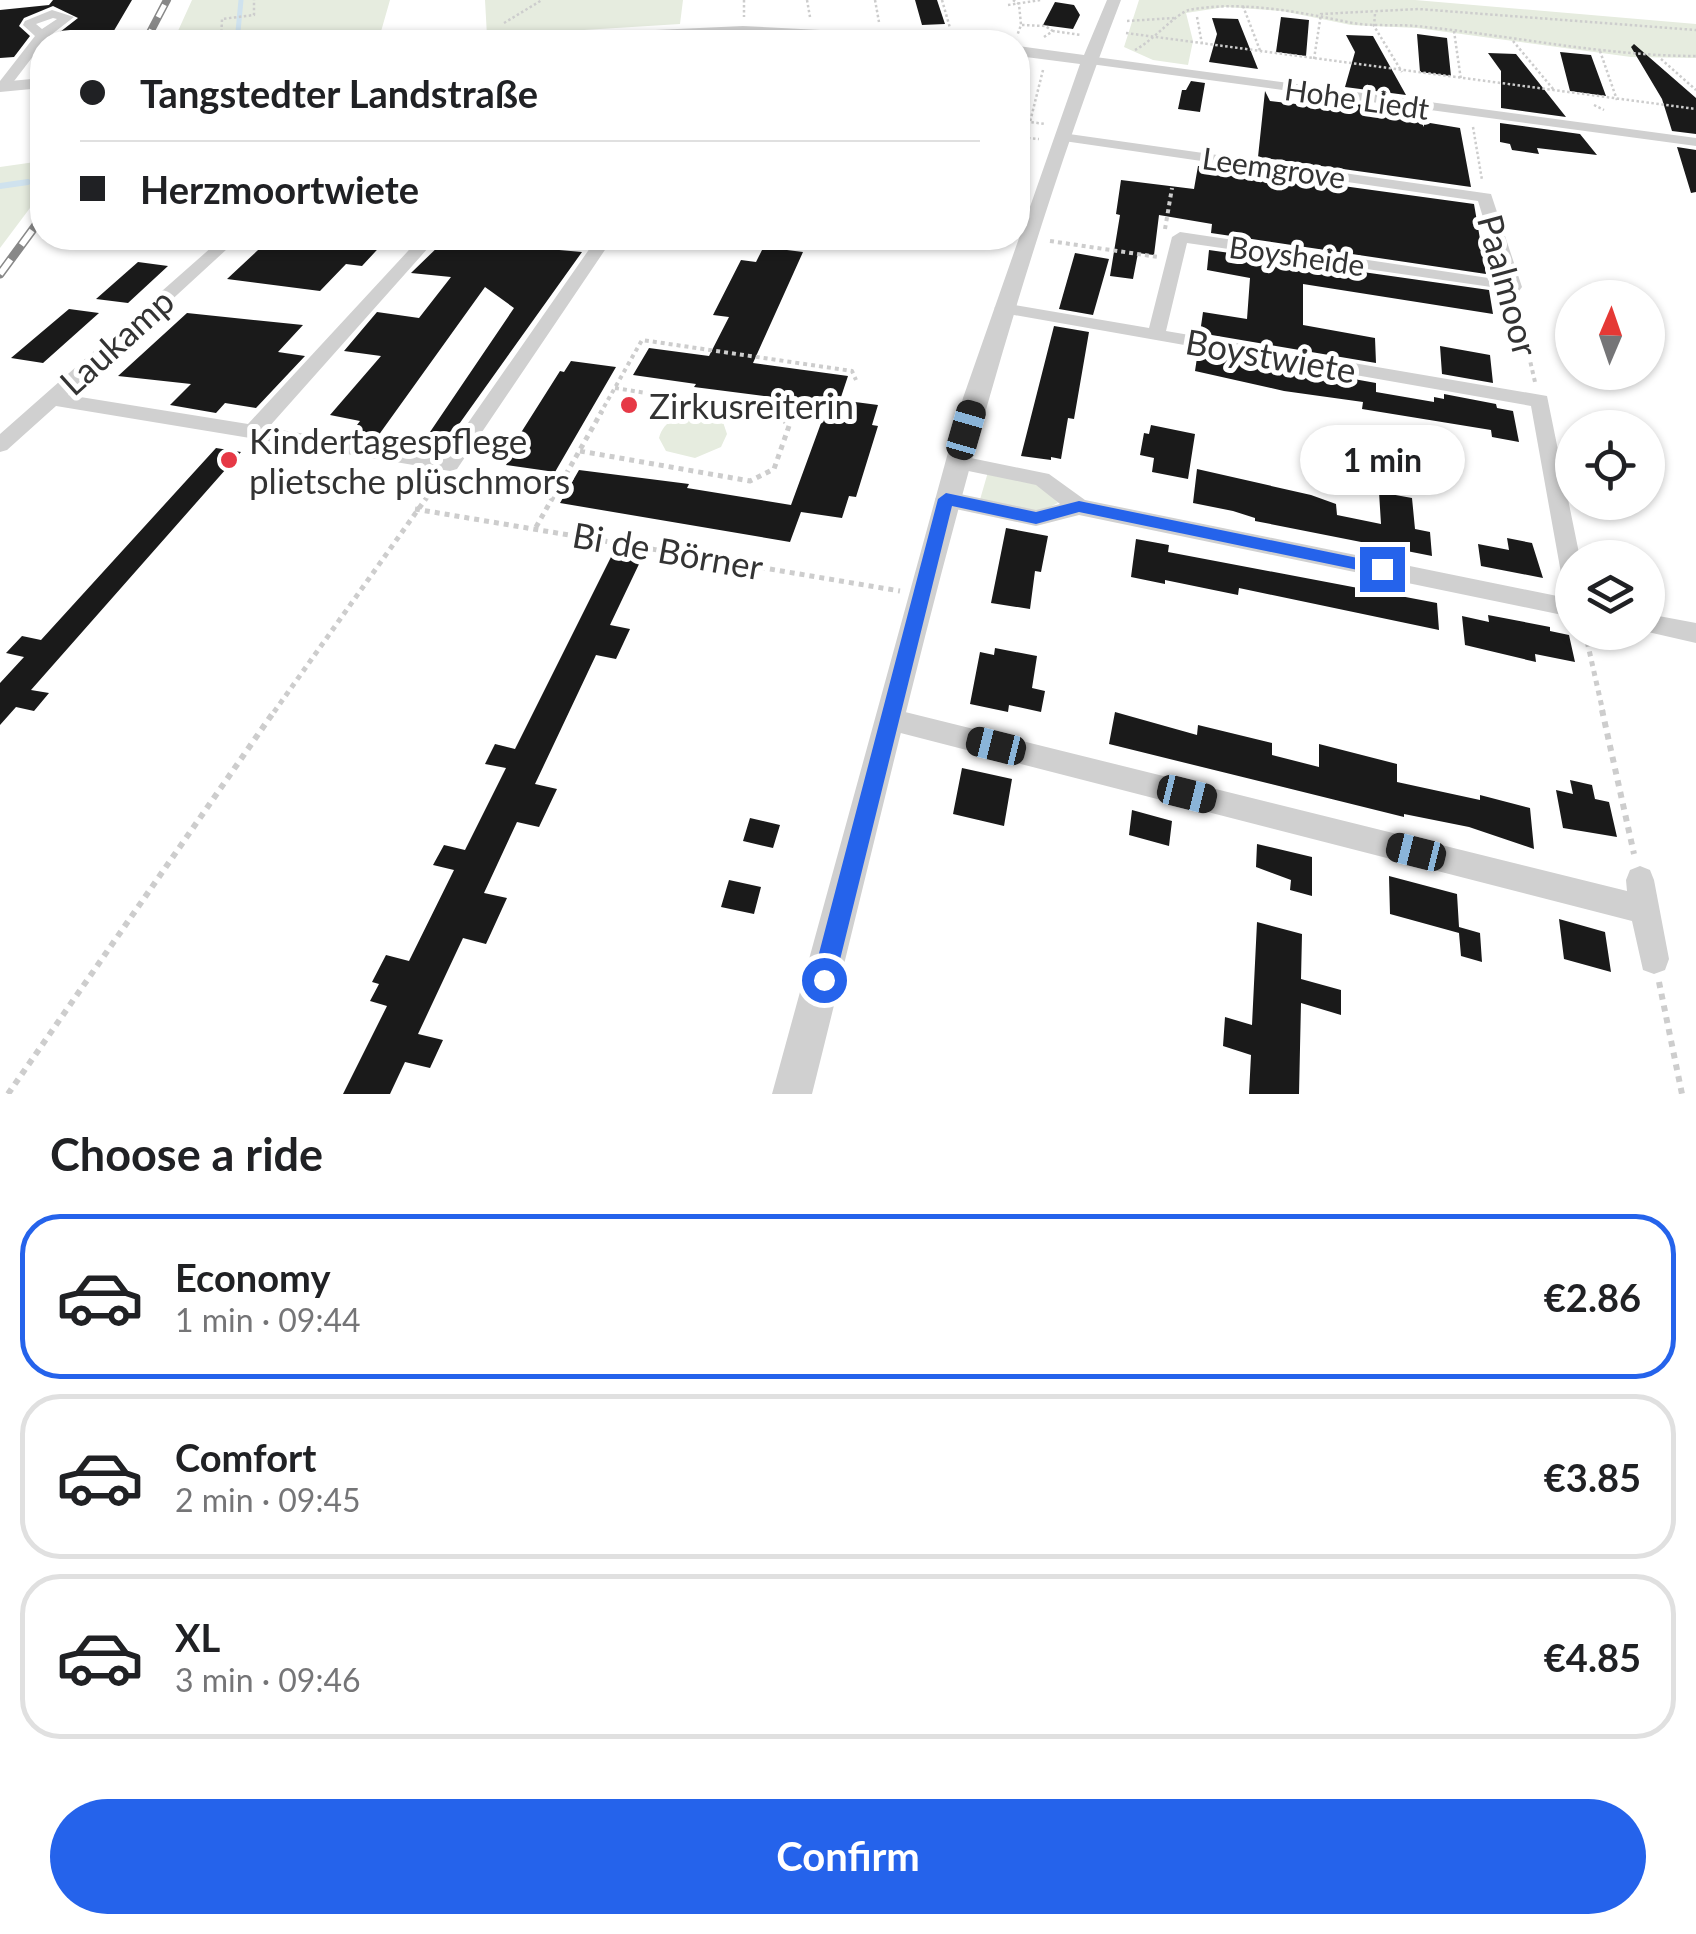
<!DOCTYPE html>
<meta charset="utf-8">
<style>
body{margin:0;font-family:Lato,sans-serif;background:#f6f6f6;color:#202124;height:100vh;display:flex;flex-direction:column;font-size:38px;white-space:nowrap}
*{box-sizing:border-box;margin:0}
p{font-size:32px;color:#757577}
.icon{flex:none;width:55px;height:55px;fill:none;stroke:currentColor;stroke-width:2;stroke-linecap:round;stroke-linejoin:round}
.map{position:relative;height:1094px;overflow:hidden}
.panel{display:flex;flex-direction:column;background:#fff;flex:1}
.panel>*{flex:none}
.top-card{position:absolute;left:30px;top:30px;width:1000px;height:220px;border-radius:40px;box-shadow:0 2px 8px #0004;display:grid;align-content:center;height:220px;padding:0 50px;background:#fff}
.needle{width:65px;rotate:2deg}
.controls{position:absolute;left:1555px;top:280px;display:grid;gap:20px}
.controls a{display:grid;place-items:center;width:110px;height:110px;border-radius:50%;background:#fff;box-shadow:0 2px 8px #0004;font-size:50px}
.end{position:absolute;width:45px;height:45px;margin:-22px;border:12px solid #2563eb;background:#fff;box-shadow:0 0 0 5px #fff}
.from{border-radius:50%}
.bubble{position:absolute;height:70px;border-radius:35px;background:#fff;box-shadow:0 2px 8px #0004;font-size:32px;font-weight:700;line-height:70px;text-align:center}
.car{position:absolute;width:30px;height:60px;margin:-30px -15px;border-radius:12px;box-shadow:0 0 8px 2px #0007;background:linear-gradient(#222 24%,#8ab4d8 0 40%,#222 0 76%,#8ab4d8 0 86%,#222 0)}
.top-card b{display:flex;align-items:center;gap:35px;height:95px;font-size:38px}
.top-card b+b{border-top:2px solid #e0e0e0}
.top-card i{width:25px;height:25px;background:#202124}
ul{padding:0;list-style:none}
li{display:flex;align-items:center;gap:30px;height:165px;margin:0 20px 15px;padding:0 30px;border:5px solid #e0e0e0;border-radius:40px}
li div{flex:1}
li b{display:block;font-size:38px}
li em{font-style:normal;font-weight:700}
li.selected{border-color:#2563eb}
li>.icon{width:90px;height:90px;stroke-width:1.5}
h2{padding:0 50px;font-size:45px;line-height:120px}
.button{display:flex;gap:20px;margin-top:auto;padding:20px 50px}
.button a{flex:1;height:115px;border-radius:60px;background:#2563eb;color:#fff;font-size:40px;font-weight:700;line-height:115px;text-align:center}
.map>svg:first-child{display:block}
.green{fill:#e6ecdf}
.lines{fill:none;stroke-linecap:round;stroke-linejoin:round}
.stream-far1{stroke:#cfe2ee;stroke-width:5}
.stream{stroke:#cfe2ee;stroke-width:6}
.building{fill:#1a1a1a}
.path-far3{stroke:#cdcdcd;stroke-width:2.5;stroke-dasharray:2.5 2.5;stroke-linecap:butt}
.path-far2{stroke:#cdcdcd;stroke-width:4;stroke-dasharray:4 4;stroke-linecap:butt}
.path-far1{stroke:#cdcdcd;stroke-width:5;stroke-dasharray:5 5;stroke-linecap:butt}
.path{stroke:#cdcdcd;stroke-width:6;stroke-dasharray:6 6;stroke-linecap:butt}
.minor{fill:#d0d0d0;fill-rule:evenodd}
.tertiary{fill:#d0d0d0;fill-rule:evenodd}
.rail-far1-casing{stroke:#888;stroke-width:8}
.rail-casing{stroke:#888;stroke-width:9}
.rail-far1{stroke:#fff;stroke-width:5;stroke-dasharray:14;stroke-linecap:butt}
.rail{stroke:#fff;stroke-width:6;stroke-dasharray:18;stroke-linecap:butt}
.route{fill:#2563eb}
.poi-dot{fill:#e63946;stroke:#fff;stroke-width:4}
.labels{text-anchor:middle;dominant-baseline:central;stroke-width:10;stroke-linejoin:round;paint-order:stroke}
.far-street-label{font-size:30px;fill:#333;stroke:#fff}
.street-label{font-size:35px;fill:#333;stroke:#fff}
.poi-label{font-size:35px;fill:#333;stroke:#fff;text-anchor:start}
</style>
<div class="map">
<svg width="1696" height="1094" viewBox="0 0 1696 1094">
<rect width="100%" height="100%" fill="#fff"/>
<path class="green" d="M192,0H390L378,42H173Z
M485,0H683L680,24L487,36Z
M1139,0H1415L1696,24V58L1631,57L1417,28L1351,25L1282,11L1225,7L1186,13L1193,41L1188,65L1153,60L1124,47Z
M42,161V192L0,248V167Z
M696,413L723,422L727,434L721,447L695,458L666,451L659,438C664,420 679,415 696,413Z
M988,472L1039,482L1058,503L1037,513L979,503Z"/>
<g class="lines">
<path class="stream-far1" d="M237,42L241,0"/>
<path class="stream" d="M0,186L28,182"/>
</g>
<path class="building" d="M53,0H132L112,34L51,39L78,18L53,6L24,18L19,26L30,36L14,57L0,58V10L49,5Z
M915,0H937L945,24L922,25Z
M1055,2L1074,5L1080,15L1073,29L1043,25Z
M1281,17L1309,20L1306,56L1276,52Z
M1212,18L1238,19L1258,69L1209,62L1217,34Z
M1417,34L1447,38L1451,76L1420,72Z
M1346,35L1373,36L1406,95L1345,87L1355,52Z
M1634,44L1696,98V134L1672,131L1662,99L1631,47Z
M1560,52L1591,55L1606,96L1570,91Z
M1488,53L1516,54L1566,117L1501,108V71Z
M1191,81L1205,83L1200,112L1178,109L1182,90H1186Z
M1265,91L1270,101L1339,109L1341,102L1416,112L1424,127V122L1460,128L1471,187L1258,157Z
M1500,123L1580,134L1597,155L1537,148L1539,154L1512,150L1510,144L1500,142Z
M1677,147L1696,150V192L1691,193Z
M1198,166L1474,204L1486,274L1211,233L1212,224L1159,215L1154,255L1138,253L1133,279L1110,276L1120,215L1116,214L1121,180L1194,189Z
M271,238H388L362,266L346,264L320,291L227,279Z
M768,238H793L787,250L803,252L753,363L848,376L840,400L878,405L872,425L878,426L856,497L849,496L842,518L801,512L790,542L560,503L579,470L689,484L687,488L791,505L828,404L694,387L696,384L633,375L649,348L709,356L729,317L713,315L741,260L756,262Z
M445,240L582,252L452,434L430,432L514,308L485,287L378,436L351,433L360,421L330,415L381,356L344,351L377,312L419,318L451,277L411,273Z
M1209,250L1489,290L1493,314L1303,284V325L1375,338L1376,363L1200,333L1203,312L1247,319L1250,278L1207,270Z
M1075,253L1109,259L1093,315L1059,309Z
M138,262L168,266L128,303L96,299Z
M69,309L99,313L43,363L11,358Z
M187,313L303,325L278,352L305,356L256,408L225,403L216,413L170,405L191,384L118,376Z
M1054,326L1089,332L1074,419L1068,418L1061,459L1051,457V460L1021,456Z
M1440,346L1490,355L1493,383L1442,374Z
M1198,351L1376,383V392L1434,402V397L1444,399V394L1496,404L1497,408L1513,411L1519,442L1492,437L1491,430L1362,409L1363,402L1284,391L1195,371Z
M571,361L616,367L555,472L506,465L515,450H510L560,371L564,372Z
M1151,425L1195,434L1188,479L1152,472L1154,458L1140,455L1144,433L1149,434Z
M216,448L241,452L31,690L49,693L34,711L16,707L0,725V683L24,657L6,653L22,636L41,640Z
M1197,469L1311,495L1336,504L1337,515L1381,524L1379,492L1412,498L1415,529L1430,532L1432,556L1255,521V518L1233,511L1193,503Z
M1006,528L1048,536L1041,572L1035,571L1030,609L991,603Z
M1507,538L1532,543L1543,578L1481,566L1478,544L1509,550Z
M1136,539L1169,545L1168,552L1437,603L1439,630L1239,588L1238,595L1165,580V584L1131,577Z
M611,557L640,562L610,625L630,629L616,659L596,655L535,784L557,789L539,827L517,822L484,893L507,898L486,944L463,938L418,1034L443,1040L430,1068L405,1062L390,1094H343L387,1006L370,1001L379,984L372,982L386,955L409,961L454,870L433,865L444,845L465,850L506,768L485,764L495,744L515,749Z
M1488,615L1550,627V631L1569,635L1575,662L1535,654L1536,662L1465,645L1462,616L1489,622Z
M995,648L1037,656L1032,688L1045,691L1041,712L1009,705L1008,712L970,704L980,652L994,655Z
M1115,712L1197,735L1198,725L1272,743V755L1319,767V744L1397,764V782L1480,800V795L1530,808L1534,849L1469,827L1404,814V817L1109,744Z
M962,768L1012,779L1004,826L953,814Z
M1570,780L1592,785L1595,799L1609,802L1617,837L1563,828L1556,790L1573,794Z
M1132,810L1172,821L1169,846L1129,835Z
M750,818L780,825L773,848L743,841Z
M1257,844L1312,857V896L1290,890L1291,880L1256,867Z
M1389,876L1457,894L1459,927L1480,933L1482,962L1461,956L1459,933L1390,914Z
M729,880L761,887L754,914L721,907Z
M1559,919L1605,932L1611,972L1564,959Z
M1257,922L1302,934L1301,979L1341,990V1015L1301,1003L1299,1094H1249L1251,1055L1223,1046L1225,1017L1252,1025Z"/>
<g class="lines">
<path class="path-far3" d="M744,0V17
M807,0L810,17
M875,0L879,22
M942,0L950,28
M1013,0L1019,4L1021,25L1017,36
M1008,5L1041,0
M1243,6L1261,53
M1375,14L1374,26L1402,72
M1197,17L1202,44
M1127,21L1174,18
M504,23L542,0
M1022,25L1045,26L1053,31
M1454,31L1461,80
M1126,33L1696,109
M1044,37L1053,31L1081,35
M975,39L1007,42
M1513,41L1554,90
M221,42L222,19L254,15V0
M438,42L485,38
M1135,50C1154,40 1175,14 1189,10C1239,0 1299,12 1348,22C1370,27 1394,24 1416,26C1510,35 1602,56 1696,56
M1600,51L1617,100
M1314,59L1321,14L1418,9L1696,30
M1661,59L1696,90
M1043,70L1030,122L1045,124
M1594,105L1604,110
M1473,127L1482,180
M1018,137L1039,139"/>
<path class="path-far2" d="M1165,229L1172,188
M1050,241L1158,257
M1516,300L1535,382
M615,388L778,414
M600,414L642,340L852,371L856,380"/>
<path class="path-far1" d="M580,451L750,481L774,469L789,426L777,413L766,411
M415,509L900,591
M536,527L602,411
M1585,632L1603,712
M274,712L437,483"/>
<path class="path" d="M1602,710L1634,854
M1659,982L1682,1094
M8,1094L275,710"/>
<path class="minor" d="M52,10L74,17L47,38L8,89H0V81L35,36L23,25L25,21ZM53,18L57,19L42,29L36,24Z
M1088,56L1696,138V146L1083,63V57Z
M1062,133L1491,194L1522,287L1519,291L1187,243L1166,331L1547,396L1580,558H1572V582L1564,579L1561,573L1531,406L1003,313L994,308L1003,303L1149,328L1172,237L1180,232L1502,280L1478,201L1057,140V134Z
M222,238H239L68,395L248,424L420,238H437L268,428L445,456L597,238H613L457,469L450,471L56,406L7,450L0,452V434Z
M956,455L1049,474L1085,500L1572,599V617L1079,515L1036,526L946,507L935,499L946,491L1036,510L1060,504L1036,485L949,467L946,462Z
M1648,614L1696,623V643L1648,632Z
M889,708L1627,891L1626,880L1630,870L1640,866L1650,870L1654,880L1669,959L1665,970L1654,974L1643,970L1632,921L889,730L880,727L876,719L880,711Z"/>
<path class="tertiary" d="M1107,0H1121C984,354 904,727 812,1094H772L963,398L1080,64L1018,56V46L1084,55Z
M743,26L957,37L965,42C891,47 817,36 743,36C661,36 579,47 497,42L505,37Z
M42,78V88L0,92V82Z"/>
<defs>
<path id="rail-far1" d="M145,42L167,0"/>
<path id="rail" d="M0,274L42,217"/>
</defs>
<use href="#rail-far1" class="rail-far1-casing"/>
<use href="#rail" class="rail-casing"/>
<use href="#rail-far1" class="rail-far1"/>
<use href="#rail" class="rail"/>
</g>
<path class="route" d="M946,493L1036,512L1079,501L1382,563L1391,569L1382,575L1079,512L1036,524L952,506L835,980L831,988L824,992L816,988L812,980L938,499Z"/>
<g class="poi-dot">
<circle cx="629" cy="405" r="10"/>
<circle cx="229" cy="460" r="10"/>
</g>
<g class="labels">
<g class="far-street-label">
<text transform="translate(1357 98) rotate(8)">Hohe Liedt</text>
<text transform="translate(1274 167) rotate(8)">Leemgrove</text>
<text transform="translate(1297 255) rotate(8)">Boysheide</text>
</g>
<g class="street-label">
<text transform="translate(1509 285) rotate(75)">Paalmoor</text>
<text transform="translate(116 341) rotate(-42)">Laukamp</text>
<text transform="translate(1271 355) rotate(10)">Boystwiete</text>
<text transform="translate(668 550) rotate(10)">Bi de Börner</text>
</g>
<g class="poi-label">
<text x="649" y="405">Zirkusreiterin</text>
<text x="249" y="440">Kindertagespflege<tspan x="249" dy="40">plietsche plüschmors</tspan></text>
</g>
</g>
</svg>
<div class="controls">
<a><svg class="needle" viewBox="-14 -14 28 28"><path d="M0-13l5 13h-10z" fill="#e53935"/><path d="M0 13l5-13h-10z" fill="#757577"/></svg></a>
<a><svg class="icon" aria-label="locate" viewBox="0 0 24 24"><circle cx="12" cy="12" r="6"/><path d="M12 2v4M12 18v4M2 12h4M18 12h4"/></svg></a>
<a><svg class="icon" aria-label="layers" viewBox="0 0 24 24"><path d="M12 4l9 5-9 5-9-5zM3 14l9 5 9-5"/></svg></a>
</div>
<i class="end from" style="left:824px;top:980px"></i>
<i class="end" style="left:1382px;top:569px"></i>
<div class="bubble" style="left:1300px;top:425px;width:165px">1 min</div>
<i class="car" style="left:966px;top:430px;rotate:16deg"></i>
<i class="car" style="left:996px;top:746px;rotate:284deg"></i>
<i class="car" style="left:1187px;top:794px;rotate:104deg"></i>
<i class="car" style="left:1416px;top:852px;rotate:284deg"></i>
<div class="top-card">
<b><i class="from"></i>Tangstedter Landstraße</b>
<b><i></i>Herzmoortwiete</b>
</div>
</div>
<section class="panel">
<h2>Choose a ride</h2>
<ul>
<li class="selected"><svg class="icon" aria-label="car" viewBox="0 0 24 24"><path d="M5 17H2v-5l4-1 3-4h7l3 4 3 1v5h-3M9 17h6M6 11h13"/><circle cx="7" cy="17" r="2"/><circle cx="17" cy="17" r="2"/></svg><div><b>Economy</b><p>1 min · 09:44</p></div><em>€2.86</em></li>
<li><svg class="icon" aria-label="car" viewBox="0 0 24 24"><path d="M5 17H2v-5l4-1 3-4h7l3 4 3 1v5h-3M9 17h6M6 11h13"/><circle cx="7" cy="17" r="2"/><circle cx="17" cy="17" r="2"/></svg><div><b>Comfort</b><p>2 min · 09:45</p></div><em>€3.85</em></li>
<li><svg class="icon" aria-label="car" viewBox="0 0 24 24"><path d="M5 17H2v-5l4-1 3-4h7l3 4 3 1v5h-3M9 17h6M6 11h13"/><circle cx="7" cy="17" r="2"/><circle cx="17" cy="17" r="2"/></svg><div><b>XL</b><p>3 min · 09:46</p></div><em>€4.85</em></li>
</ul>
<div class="button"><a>Confirm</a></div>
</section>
